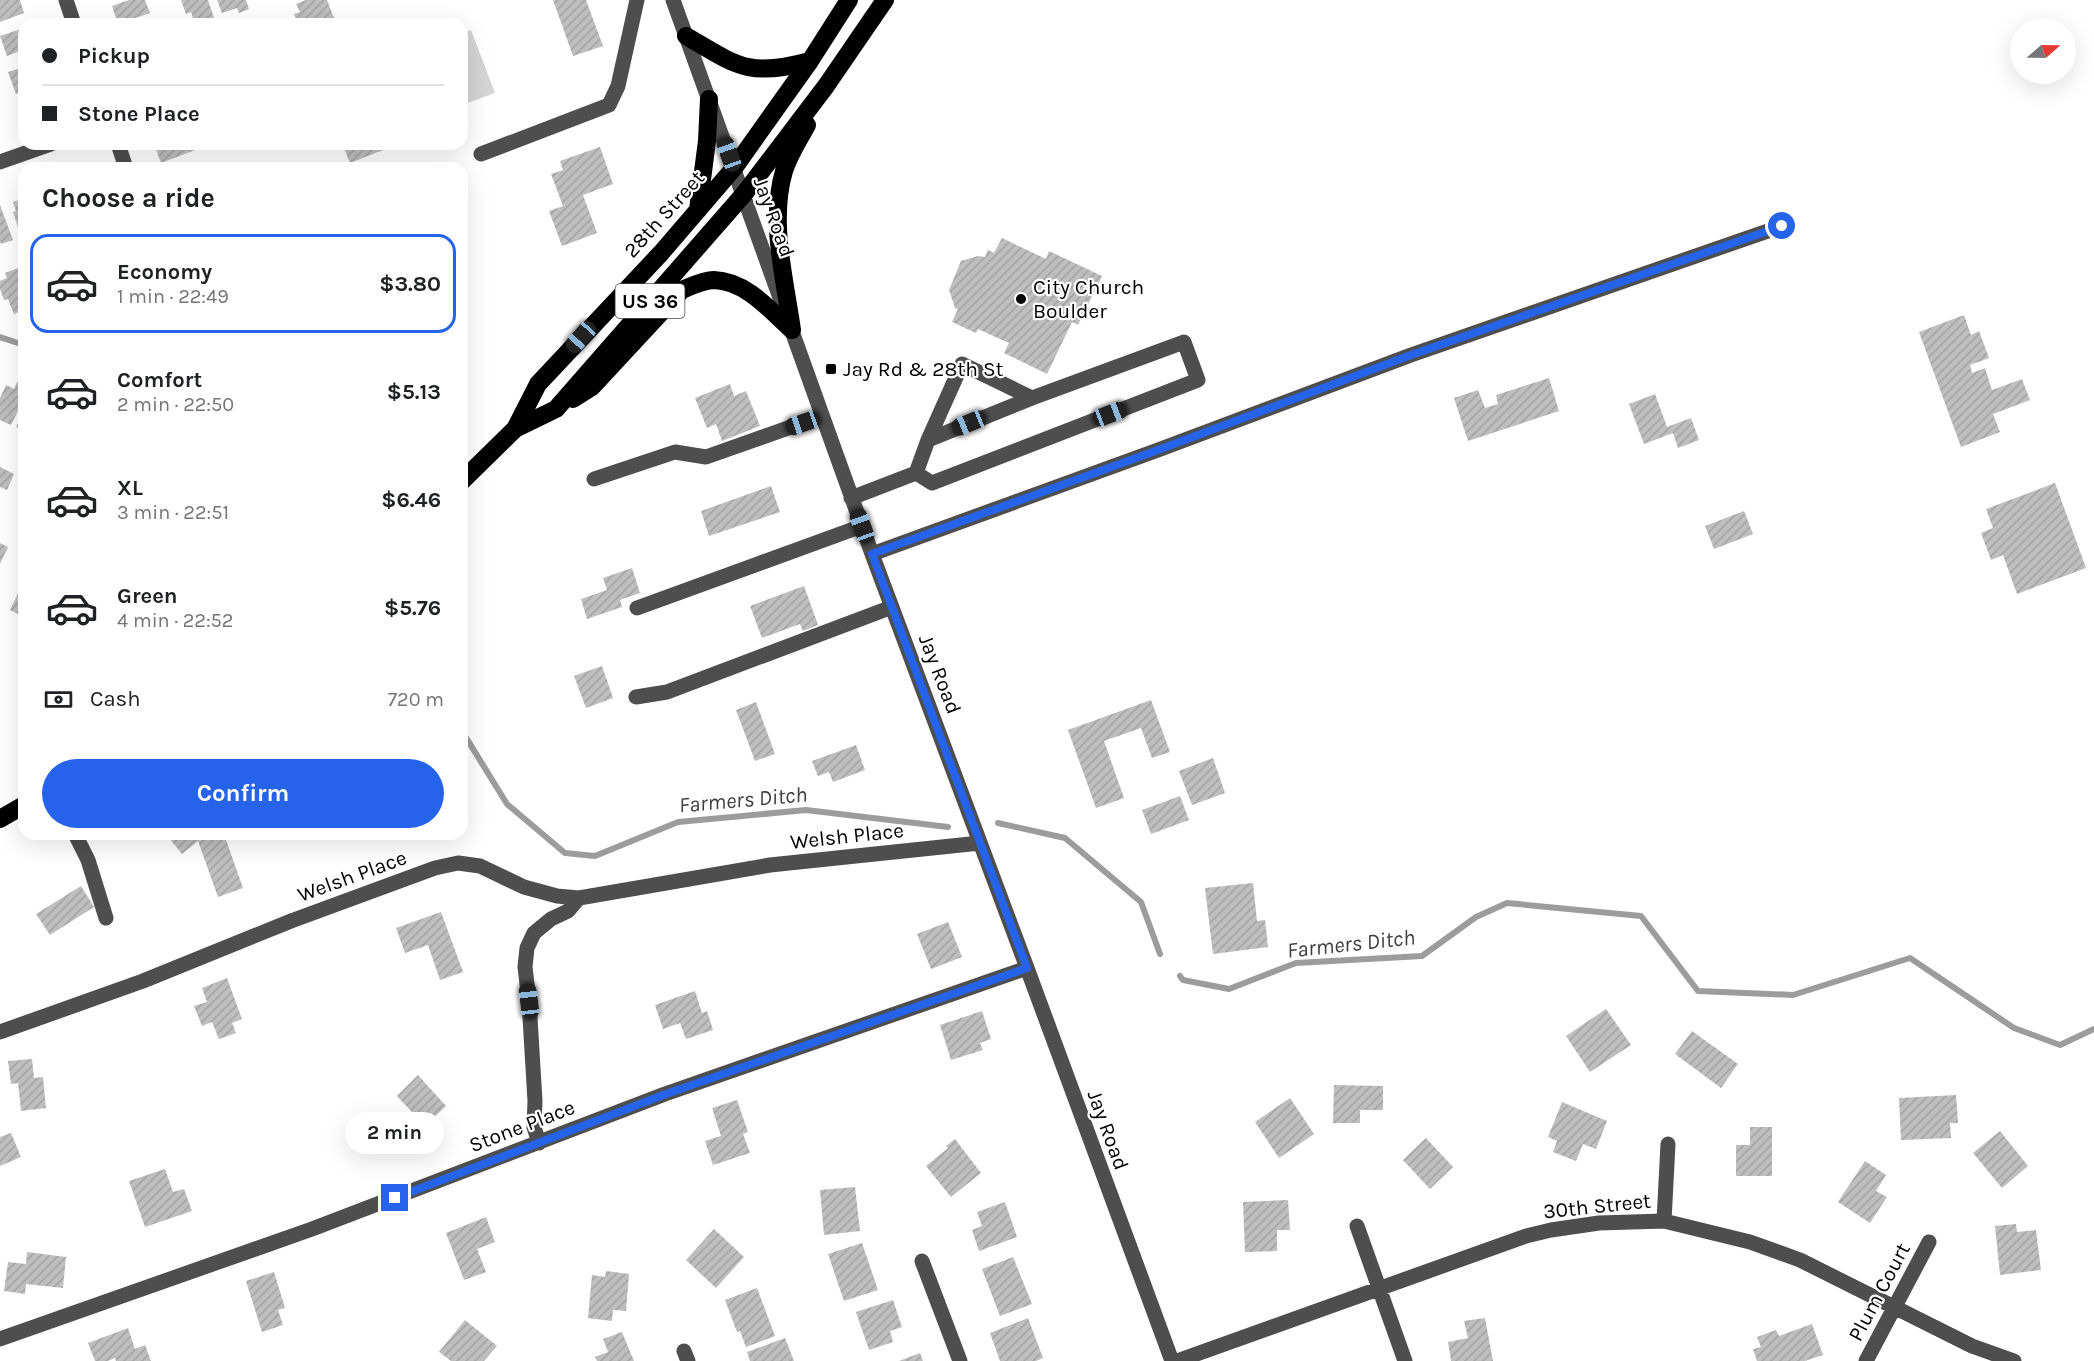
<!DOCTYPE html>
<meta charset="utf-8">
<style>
body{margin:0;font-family:Karla,sans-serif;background:#f2f2f2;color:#202124;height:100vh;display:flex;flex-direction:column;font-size:22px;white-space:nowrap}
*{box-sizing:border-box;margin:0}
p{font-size:20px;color:#757577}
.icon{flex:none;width:33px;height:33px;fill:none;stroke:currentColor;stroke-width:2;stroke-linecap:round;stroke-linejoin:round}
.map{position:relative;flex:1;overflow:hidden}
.details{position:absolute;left:18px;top:162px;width:450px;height:678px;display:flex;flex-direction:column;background:#fff;border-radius:18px;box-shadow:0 6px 24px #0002}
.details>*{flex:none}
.banner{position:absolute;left:18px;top:18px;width:450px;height:132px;border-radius:18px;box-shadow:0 6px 24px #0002;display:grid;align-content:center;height:132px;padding:0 24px;background:#fff}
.needle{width:39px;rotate:70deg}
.fabs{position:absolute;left:2010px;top:18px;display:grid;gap:12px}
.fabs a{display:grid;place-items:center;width:66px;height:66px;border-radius:50%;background:#fff;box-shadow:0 6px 24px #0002;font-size:30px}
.end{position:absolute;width:27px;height:27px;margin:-14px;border:8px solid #2563eb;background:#fff;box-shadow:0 0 0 3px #fff}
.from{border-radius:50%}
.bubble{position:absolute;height:42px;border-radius:21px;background:#fff;box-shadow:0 6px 24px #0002;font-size:20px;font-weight:700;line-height:42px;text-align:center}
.car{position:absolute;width:18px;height:36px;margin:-18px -9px;border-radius:8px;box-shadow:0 0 4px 2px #0007;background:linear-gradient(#222 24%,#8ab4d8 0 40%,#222 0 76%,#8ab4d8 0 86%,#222 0)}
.banner b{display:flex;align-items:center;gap:21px;height:57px;font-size:22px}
.banner b+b{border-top:2px solid #e0e0e0}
.banner i{width:15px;height:15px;background:#202124}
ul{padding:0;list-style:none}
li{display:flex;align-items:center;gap:18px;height:99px;margin:0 12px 9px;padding:0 12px;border:3px solid transparent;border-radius:18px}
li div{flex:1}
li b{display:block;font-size:22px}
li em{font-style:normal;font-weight:700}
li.active{border-color:#2563eb}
li>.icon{width:54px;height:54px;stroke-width:1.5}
h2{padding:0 24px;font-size:27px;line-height:72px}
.pay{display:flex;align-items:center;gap:15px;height:66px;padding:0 24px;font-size:22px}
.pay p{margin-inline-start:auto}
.button{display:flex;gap:12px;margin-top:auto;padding:12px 24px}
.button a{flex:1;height:69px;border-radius:36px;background:#2563eb;color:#fff;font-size:24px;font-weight:700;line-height:69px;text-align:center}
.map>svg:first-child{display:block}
.green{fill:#d5d5d5}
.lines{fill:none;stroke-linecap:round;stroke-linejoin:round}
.stream{stroke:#9c9c9c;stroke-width:6}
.building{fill:url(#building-hatch)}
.minor{stroke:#4e4e4e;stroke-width:15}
.highway{stroke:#000;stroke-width:18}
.route{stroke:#2563eb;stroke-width:8}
.poi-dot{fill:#000;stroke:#fff;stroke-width:2}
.labels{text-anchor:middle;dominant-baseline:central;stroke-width:4.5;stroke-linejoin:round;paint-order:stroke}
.shield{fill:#fff;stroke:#4c4c4c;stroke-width:1.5}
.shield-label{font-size:20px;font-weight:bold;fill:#000}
.street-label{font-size:21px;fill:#000;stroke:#fff}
.poi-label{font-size:21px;fill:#000;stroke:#fff;text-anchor:start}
.water-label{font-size:22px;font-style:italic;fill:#3d3d3d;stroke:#fff}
</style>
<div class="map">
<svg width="2094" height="1361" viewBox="0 0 2094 1361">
<defs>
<pattern id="building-hatch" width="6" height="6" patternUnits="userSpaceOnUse" patternTransform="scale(1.5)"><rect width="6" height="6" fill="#bebebe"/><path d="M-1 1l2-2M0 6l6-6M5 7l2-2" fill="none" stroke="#a2a2a2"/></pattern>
</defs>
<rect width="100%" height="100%" fill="#fff"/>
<path class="green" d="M471,30L495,93L462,105V33Z"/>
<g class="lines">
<path class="stream" d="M0,337L24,345
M462,731L507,804L565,853L595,856L678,822L806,810L948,827
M998,823L1065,838L1141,902L1160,954
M1180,976L1183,980L1229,989L1296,963L1422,956L1476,917L1507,903L1641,916L1698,991L1793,995L1910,958L2014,1028L2060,1045L2094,1029"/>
</g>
<path class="building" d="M0,0H20L24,13L0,22Z
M129,0H145L150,13L118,24L112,6Z
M181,0H208L215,21L208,24H204V22L195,24L191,12L186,14Z
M217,0H246L249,9L239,13L237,8L222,13Z
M306,0H327L334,18L319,24H298L294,14L300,12L296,4Z
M553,0H586L603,46L573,56Z
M24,28V54L21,55L20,51L7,56L0,36Z
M24,67V91L16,94L8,72Z
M154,144H192L195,150L161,163Z
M347,144H381L383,150L350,163L343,146Z
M600,147L613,184L583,195L597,233L562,246L549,211L563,206L551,174L563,170L560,161Z
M372,162L374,167L384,163L386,168H357Z
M24,195V229L19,230L13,212L16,211L13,202L22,199L21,196Z
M0,205L13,240L1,244L0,241Z
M1002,238L1046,259L1049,251L1102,276L1078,325L1072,322L1047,374L1004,353L1009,343L978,329L976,333L952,322L958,309L955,308L949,290L961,261L978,256L985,257L988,250L994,253Z
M18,268L24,285V310L14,314L8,299L4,300L0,289V281L7,278L5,273Z
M1964,315L1971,335L1979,331L1989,358L1970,365L1972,373L1985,368L1992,390L2022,379L2030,400L1993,414L2000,432L1961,447L1919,332Z
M1549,378L1559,411L1468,441L1454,398L1478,390L1485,408L1498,404L1496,395Z
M17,382L24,385V399L11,425L0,420V398L6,385L14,389Z
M730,384L734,396L746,391L760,426L722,441L716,424L707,428L695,398Z
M1655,394L1667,427L1691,418L1699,440L1678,448L1673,433L1644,444L1629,404Z
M24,411V431L16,427Z
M0,467L14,474L7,490L0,487Z
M2055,483L2086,568L2017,594L2003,555L1991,560L1981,533L1993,528L1986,509Z
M771,486L780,512L709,536L701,511Z
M1744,511L1753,534L1714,549L1705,526Z
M0,543L8,547L0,564Z
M632,568L640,593L620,600L622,607L587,619L581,599L607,590L603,578Z
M804,586L818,625L803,631L800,624L762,638L750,606Z
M20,589L24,591V617L10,610Z
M602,666L613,698L586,708L574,676Z
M1151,700L1170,752L1152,758L1141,728L1104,741L1124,798L1096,808L1068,730Z
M756,702L775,754L755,761L736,710Z
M856,745L865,770L833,782L829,772L818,776L812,761Z
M1213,758L1225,793L1192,805L1179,771Z
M1180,796L1189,820L1151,834L1142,810Z
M174,834H224L243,888L218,897L198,841L182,854L169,838Z
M1253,883L1257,921L1265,920L1268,947L1213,954L1205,888Z
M81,886L94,907L50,935L36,914Z
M441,912L463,972L440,980L428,945L405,953L396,928Z
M948,922L962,957L931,969L917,934Z
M227,978L242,1019L232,1023L236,1033L219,1039L212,1022L202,1026L194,1006L207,1002L202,988Z
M695,991L702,1013L707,1011L713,1030L686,1039L680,1023L663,1029L655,1005Z
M1606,1009L1631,1045L1590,1072L1566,1036Z
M982,1011L991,1039L980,1043L983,1050L951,1060L940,1025Z
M1692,1031L1738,1064L1721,1088L1675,1054Z
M32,1059L34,1078L43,1077L46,1108L21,1111L18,1083L11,1084L8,1061Z
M418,1075L446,1106L425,1126L397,1096Z
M1334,1085L1383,1086V1110H1360V1123H1333Z
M1956,1095L1958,1123H1950L1951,1138L1901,1140L1899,1098Z
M1290,1098L1314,1134L1279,1158L1255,1122Z
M737,1100L748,1132L743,1134L750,1153L713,1165L705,1141L721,1136L712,1108Z
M1562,1102L1607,1121L1596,1149L1583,1144L1576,1161L1553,1152L1557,1141L1548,1137Z
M1750,1127H1772V1176H1736V1145H1750Z
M2000,1131L2028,1166L2002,1188L1973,1153Z
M11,1133L21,1157L0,1166V1137Z
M1426,1138L1453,1167L1430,1189L1403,1160Z
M955,1139L981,1173L951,1197L926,1166L948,1148L946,1146Z
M1865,1161L1886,1175L1876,1191L1887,1197L1870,1223L1838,1202Z
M165,1169L173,1192L184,1189L192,1211L145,1227L129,1181Z
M855,1187L860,1231L824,1235L820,1190Z
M1288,1200L1290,1230H1277V1251L1245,1252L1243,1202Z
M1005,1202L1017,1237L979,1251L972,1230L982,1226L977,1212Z
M486,1217L495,1242L477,1249L486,1272L464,1280L446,1233Z
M2016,1224L2017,1232L2036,1230L2041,1270L2000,1275L1995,1226Z
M714,1229L744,1257L716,1288L686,1260Z
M862,1243L878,1290L844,1301L828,1254Z
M27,1252L66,1257L63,1288L26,1284L25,1294L4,1291L8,1262L26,1264Z
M1013,1257L1032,1304L1000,1316L982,1269Z
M606,1271L629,1274L626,1311L613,1310L612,1321L588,1318L592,1275L605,1277Z
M274,1272L285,1308L278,1310L283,1325L262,1332L246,1281Z
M757,1288L775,1336L746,1347L740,1331L737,1332L725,1300Z
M893,1300L902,1327L890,1331L893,1342L869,1350L856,1312Z
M1028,1318L1043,1358L1036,1361H1000L990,1333Z
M1485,1318L1493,1361H1451L1448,1342L1468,1338L1464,1321Z
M465,1320L497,1346L484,1361H451L439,1352Z
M1812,1324L1823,1355L1805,1361H1757L1753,1349L1761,1347L1757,1337L1776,1330L1779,1336Z
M128,1328L135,1349L145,1345L151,1361H116L115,1358L108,1361H95L88,1343Z
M622,1332L634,1361H597L595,1357L608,1352L603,1339Z
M785,1338L794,1361H750L747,1352Z
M920,1353L923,1361H899Z"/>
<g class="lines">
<path class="minor" d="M66,0L74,24
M673,0L872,554L1027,968L1172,1361
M118,144L126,168
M481,154L609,105L618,86L637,0
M0,162L51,144
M928,440L962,364L1032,398
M594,479L675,452L706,457L822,416
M851,498L916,473L928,440L1032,398L1184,342L1198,380L932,483L916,473
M872,554L1158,450L1411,355L1782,226
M637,608L862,526
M636,697L667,692L892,607
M75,834L88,860L106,918
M0,1032L143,981L291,921L435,868L458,863L480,866L524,887L557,896L579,898L770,865L980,843
M539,1143L534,1127L535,1101L529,1001L525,967L527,948L534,933L551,919L568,911L579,898
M1664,1221L1668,1144
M1357,1226L1405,1361
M922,1261L960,1361
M0,1339L312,1229L665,1094L1027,968
M684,1351L688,1361
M1177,1361L1526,1236L1551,1230L1599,1223L1664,1221L1750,1242L1800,1260L1972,1346L2014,1361
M1866,1361L1929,1242"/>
<path class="highway" d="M686,36C737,66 749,78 810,61
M698,210L707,141L709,99
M792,330C785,279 769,222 784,171C789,155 799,140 807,125
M573,399L592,387L682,290C692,286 703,280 714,280C746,281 770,310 792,330
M515,429L556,409L744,194L826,86L885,0
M462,481L515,429L538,384L661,253L734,168L810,61L849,0
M0,819L24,805"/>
</g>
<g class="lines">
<path class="route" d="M395,1198L666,1094L1027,968L872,554L1158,450L1411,355L1782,226"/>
</g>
<g class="poi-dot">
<circle cx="1021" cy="299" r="6"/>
<rect x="825" y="363" width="12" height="12" rx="3"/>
</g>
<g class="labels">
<rect class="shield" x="615.5" y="284" width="69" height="34" rx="4.5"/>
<g class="shield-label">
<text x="650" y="301">US 36</text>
</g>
<g class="street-label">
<text transform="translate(664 214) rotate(-48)">28th Street</text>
<text transform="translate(774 217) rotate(70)">Jay Road</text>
<text transform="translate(940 674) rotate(69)">Jay Road</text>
<text transform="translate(847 836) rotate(-6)">Welsh Place</text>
<text transform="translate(352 876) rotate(-20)">Welsh Place</text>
<text transform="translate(522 1126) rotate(-21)">Stone Place</text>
<text transform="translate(1108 1130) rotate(70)">Jay Road</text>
<text transform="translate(1597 1206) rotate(-6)">30th Street</text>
<text transform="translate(1879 1292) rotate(-62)">Plum Court</text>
</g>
<g class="poi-label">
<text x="1033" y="287">City Church<tspan x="1033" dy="24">Boulder</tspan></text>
<text x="843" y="369">Jay Rd &amp; 28th St</text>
</g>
<g class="water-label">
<text transform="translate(743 800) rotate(-5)">Farmers Ditch</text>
<text transform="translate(1351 944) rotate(-6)">Farmers Ditch</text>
</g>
</g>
</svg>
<div class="fabs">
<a><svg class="needle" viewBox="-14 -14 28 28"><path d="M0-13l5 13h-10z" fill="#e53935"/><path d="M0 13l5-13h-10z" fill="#757577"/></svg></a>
</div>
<i class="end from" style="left:1782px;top:226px"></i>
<i class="end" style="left:395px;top:1198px"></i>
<div class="bubble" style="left:345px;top:1112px;width:99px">2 min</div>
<i class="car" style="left:729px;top:154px;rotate:340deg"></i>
<i class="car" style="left:581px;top:337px;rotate:222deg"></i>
<i class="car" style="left:1110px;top:414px;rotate:69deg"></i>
<i class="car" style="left:803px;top:423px;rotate:251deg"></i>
<i class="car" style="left:969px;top:423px;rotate:248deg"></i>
<i class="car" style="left:862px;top:526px;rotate:340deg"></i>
<i class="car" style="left:529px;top:1001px;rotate:353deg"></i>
<div class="banner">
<b><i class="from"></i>Pickup</b>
<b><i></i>Stone Place</b>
</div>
<section class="details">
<h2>Choose a ride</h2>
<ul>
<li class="active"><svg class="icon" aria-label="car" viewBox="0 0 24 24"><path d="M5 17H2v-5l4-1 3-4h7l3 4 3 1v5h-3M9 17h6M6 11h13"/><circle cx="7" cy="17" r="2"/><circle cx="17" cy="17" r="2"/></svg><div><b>Economy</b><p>1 min · 22:49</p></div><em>$3.80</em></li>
<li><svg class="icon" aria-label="car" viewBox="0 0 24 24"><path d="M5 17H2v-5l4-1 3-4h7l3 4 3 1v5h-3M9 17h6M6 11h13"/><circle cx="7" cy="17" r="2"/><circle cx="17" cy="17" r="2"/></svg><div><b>Comfort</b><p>2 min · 22:50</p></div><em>$5.13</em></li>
<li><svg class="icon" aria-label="car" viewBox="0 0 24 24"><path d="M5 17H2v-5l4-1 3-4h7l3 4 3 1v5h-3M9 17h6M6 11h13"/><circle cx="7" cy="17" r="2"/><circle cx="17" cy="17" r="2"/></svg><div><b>XL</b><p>3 min · 22:51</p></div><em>$6.46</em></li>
<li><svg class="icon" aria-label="car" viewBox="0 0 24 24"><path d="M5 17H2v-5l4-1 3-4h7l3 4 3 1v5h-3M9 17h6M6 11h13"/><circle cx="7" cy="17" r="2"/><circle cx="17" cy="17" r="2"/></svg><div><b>Green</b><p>4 min · 22:52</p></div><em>$5.76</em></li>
</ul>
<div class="pay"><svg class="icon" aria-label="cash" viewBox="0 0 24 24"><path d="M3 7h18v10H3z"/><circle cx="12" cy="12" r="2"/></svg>Cash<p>720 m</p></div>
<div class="button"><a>Confirm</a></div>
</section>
</div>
